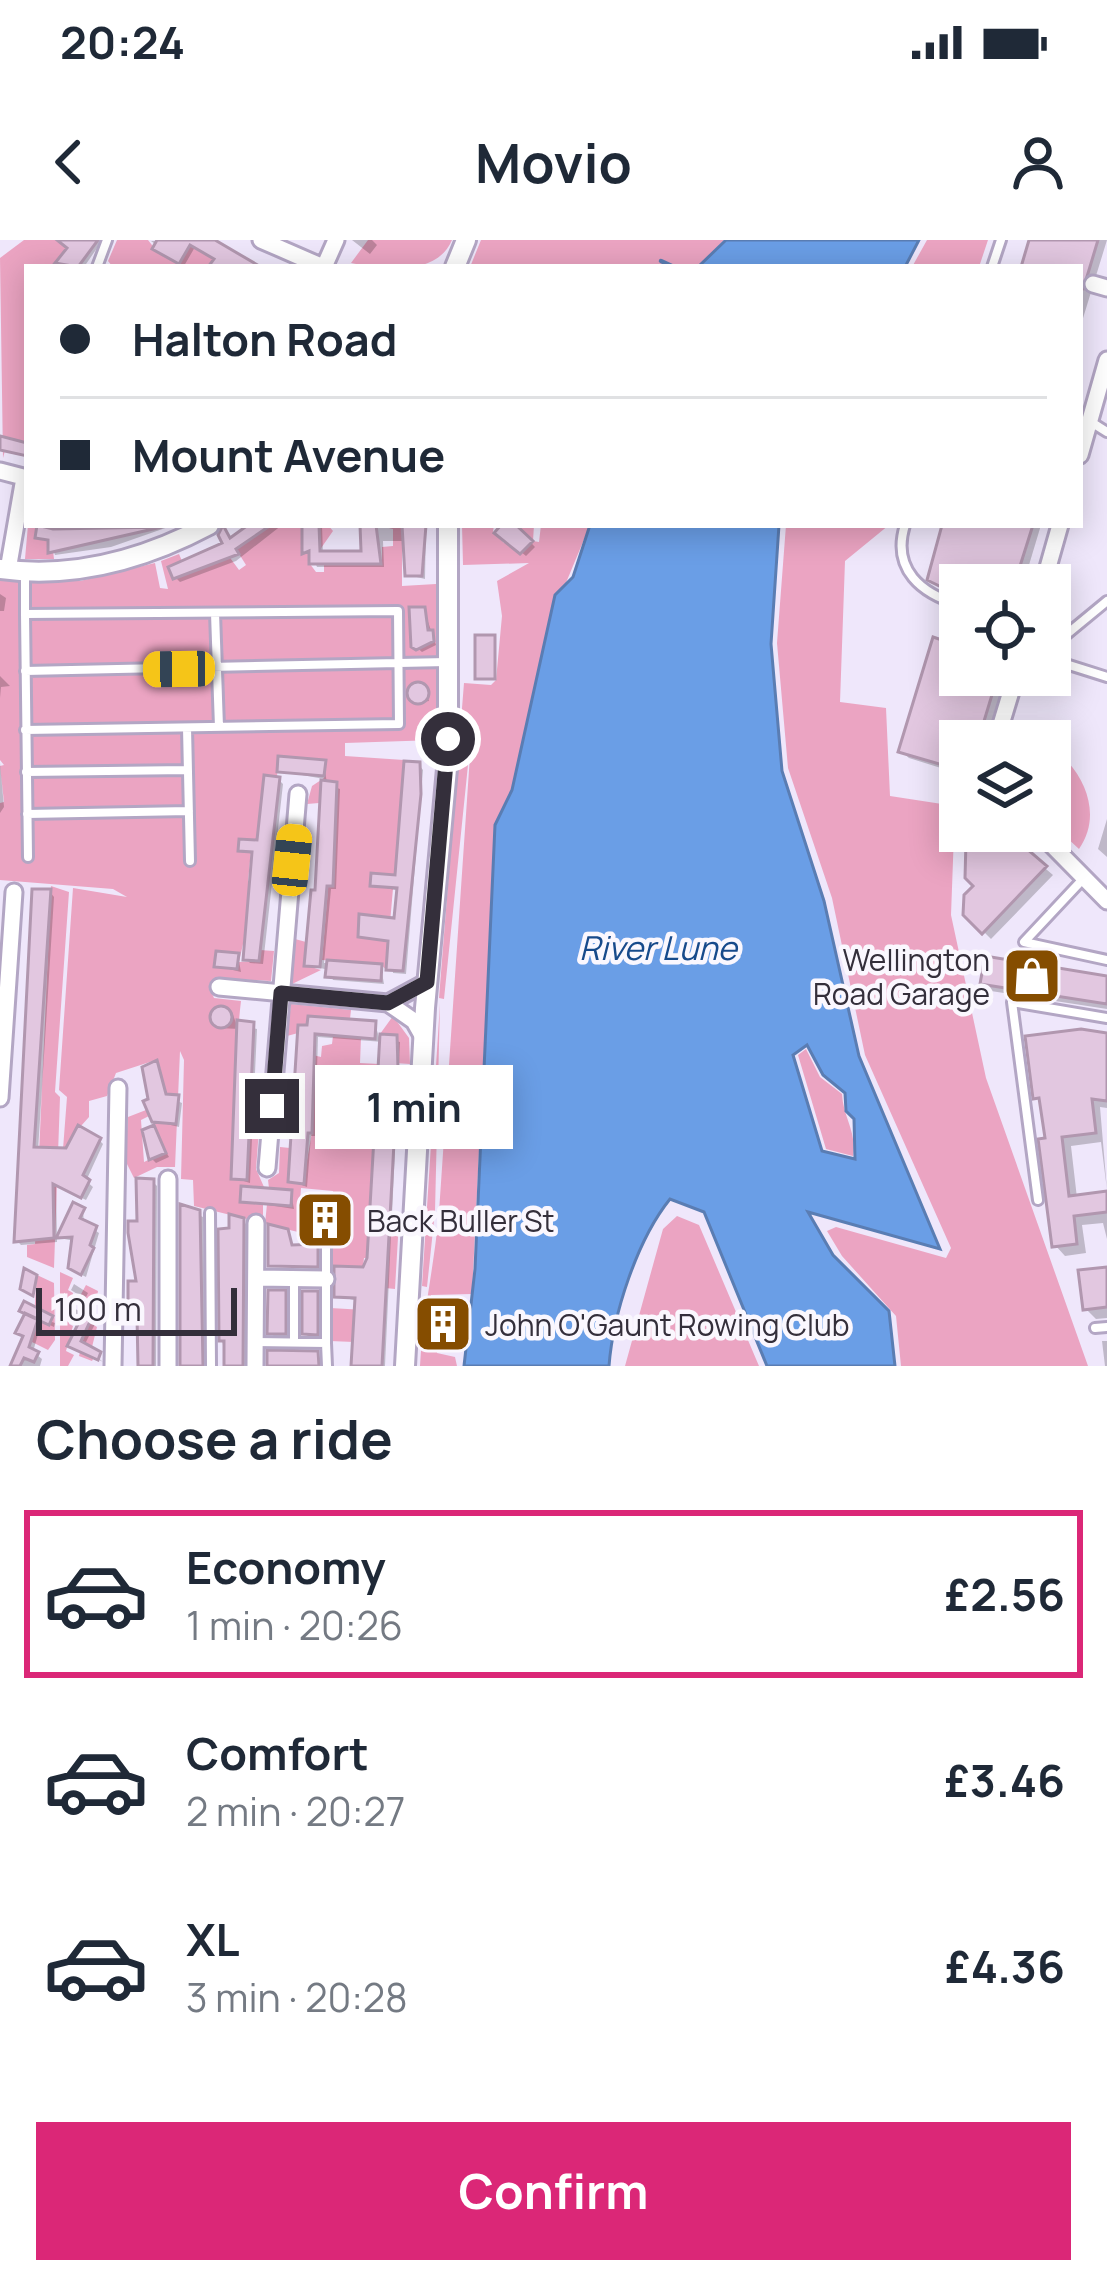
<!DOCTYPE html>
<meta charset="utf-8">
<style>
body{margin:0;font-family:Manrope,sans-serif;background:#f2f2f3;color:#1f2937;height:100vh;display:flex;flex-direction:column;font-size:45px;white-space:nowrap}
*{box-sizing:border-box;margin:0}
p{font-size:39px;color:#747a83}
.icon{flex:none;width:66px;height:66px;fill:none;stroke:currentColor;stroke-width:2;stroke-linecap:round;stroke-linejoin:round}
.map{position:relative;height:1126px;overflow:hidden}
.details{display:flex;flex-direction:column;background:#fff;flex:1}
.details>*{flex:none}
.hud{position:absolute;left:24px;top:24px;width:1059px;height:264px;border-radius:0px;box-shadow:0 6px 30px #0003;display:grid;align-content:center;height:264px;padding:0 36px;background:#fff}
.fabs{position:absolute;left:939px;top:324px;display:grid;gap:24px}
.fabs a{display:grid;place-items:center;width:132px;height:132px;border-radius:0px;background:#fff;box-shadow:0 6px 30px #0003;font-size:60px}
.scale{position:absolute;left:36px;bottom:30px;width:201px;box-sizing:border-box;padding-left:12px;border:6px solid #342f3b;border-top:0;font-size:33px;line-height:42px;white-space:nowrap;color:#342f3b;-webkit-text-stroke:9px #faf7fe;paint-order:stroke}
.end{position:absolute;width:54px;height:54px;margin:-27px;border:15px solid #342f3b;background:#fff;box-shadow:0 0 0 6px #fff}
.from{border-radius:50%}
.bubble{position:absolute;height:84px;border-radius:0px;background:#fff;box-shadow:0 6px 30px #0003;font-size:39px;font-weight:700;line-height:84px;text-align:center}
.car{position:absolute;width:36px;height:72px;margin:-36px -18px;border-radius:15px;box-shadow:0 0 9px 3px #0007;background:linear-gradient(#f5c518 24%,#345 0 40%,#f5c518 0 76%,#345 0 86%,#f5c518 0)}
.hud b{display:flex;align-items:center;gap:42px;height:114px;font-size:45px}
.hud b+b{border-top:3px solid #e0e1e3}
.hud i{width:30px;height:30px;background:#1f2937}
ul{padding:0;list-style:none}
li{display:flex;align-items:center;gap:36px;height:168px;margin:0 24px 18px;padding:0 12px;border:6px solid transparent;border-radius:0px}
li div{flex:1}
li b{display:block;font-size:45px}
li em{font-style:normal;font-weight:700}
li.on{border-color:#db2777}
li>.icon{width:108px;height:108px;stroke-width:1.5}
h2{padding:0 36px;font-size:54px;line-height:144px}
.cta{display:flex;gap:24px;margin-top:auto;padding:24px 36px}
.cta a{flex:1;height:138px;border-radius:0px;background:#db2777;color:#fff;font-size:48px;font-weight:700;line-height:138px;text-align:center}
.status{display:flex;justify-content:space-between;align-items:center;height:84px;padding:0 60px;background:#fff;direction:ltr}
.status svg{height:33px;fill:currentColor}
header{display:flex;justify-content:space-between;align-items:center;height:156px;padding:0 36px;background:#fff;font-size:54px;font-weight:700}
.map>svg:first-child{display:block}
.green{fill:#eba4c2}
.water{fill:#6a9ee6;stroke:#5a7db3;stroke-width:3;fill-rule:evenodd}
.shadow{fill:#0003}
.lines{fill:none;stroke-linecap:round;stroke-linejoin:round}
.stream{stroke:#5a7db3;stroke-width:4.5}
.building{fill:#e2c7e0;stroke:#b197af;stroke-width:3}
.service-casing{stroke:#b3a6c4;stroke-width:14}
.minor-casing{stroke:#b3a6c4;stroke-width:21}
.tertiary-casing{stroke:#b3a6c4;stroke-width:24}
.service{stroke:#fff;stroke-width:8}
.minor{stroke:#fff;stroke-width:15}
.tertiary{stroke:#fff;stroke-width:18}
.route{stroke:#342f3b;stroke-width:15}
.labels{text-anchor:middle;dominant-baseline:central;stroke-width:9;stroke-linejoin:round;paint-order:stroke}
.poi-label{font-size:30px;fill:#342f3b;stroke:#faf7fe;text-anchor:start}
.water-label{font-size:33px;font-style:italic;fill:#174a8b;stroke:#faf7fe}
</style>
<div class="status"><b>20:24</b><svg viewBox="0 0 49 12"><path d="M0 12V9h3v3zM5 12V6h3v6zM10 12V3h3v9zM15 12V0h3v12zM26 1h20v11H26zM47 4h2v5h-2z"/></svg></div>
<header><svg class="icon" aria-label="back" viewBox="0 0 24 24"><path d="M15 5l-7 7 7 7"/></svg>Movio<svg class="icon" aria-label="person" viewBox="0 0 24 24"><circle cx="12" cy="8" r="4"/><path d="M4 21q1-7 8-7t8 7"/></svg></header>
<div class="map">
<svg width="1107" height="1126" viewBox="0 0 1107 1126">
<rect width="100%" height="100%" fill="#efe7fb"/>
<path class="green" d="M24,0H66L67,8L51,27H27V203L8,199L3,218L0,18Z
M117,0H148L159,14L167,0H181L216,20L208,27H113L108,21Z
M368,0H452C437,36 385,30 351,23Z
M481,0H724L698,27H470Z
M927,0H988L979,27H912Z
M28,285H37L35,298L50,301L54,285H61L52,303L54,319H25Z
M271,285H302V301H319V285H328L333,291L310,324L316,332H324V324H382V307L393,306V289L376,285H402V346L436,344V500L345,503V516L404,520L386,730L381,724L322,720L337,542L321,540L319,563L307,564L312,546L324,538L325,520L279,516L277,536H264L257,611H251L248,641L253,645L247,664L251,668L239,722L259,721L260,710L274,711L271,741L215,738L209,747L214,758L241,761C234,820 235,878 232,939H247L249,862L261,863L256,929L264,947L241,946L240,962L263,964V983L194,966L193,940L181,939L184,820L180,811L175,927H157L134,938L125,920L128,877L146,870L149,876L141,880L144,922L157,916L154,885L159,882L157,833L161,830L156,820L116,833L107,856L89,861V877L73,895L68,951L60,948L67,857L59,850L73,648L127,657L113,649L0,640V563L4,562L0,526L4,525L0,520V341H80L155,323L160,348L168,349L161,321L179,314L182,321L228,315L239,330L246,325L236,309Z
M462,285H494L493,292L504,303L532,301L520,289L524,285H534L533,301L539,302L541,285H590L563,350L512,550L495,585L472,1054L431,1055L427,1093L438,1101L437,1113L455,1117L457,1126H420C423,1071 434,1028 439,972L472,486L444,759L439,758L464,443L491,445L496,440L502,376L497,341L529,323L463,325Z
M786,285H889L845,321L840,462L886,468L890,556L955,566L951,675L986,838L1088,1126H901L896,1076L842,1016L827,991L836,987L946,1018L951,1008L865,815L832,658L788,528L777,403Z
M1050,506C1083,529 1104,573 1079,609L1050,582Z
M51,646L69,652L55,852L60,857L54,1028L27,1017V1005L35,1004Z
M295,699L306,702L304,725L321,730L292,744Z
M440,763L435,971L427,1047L422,1046Z
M291,764L351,770L350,779L287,796Z
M393,776L409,798L410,824L395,823L397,795L380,794Z
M333,796L361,798L360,823L379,824L368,1004L386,979L399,980L395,1049L385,1048L379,1018H364L363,1027H352V1035L330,1026L333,951L301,948L298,992L265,984L267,964L291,965L292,949L269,948L268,940L279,933L280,907L290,908L288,942L303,943L312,892L313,815L321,817L322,806L332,804Z
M806,809L820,837L842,854C843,877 857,892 853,916L826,909L798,815Z
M677,976L699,985L759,1126H625L663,989Z
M60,1032L73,1038L68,1050L73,1053L69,1084L73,1086L66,1111L74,1115L68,1126H60Z
M37,1035L54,1043L55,1100L48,1110L32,1102Z
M86,1045L98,1051L92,1084L97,1087L92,1107L98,1110L92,1121L79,1116L85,1093L80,1090L84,1070L80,1056Z
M330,1068L365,1070L354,1102L330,1101Z"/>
<path class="water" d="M726,0H919L905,27H698Z
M590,285H779L771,404L782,531L824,661L859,816L940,1009L808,972L833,1015L889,1071L895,1126H767L704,972L670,959C637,1000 613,1074 609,1126H464L475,1029L495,585L512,550L555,355L573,337ZM807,805L823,835L845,853L846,871L854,879L855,919L822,911L793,815Z"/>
<path class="shadow" d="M72,0H102V1L84,27H63L59,22Z
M204,0L258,27H212L217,20L195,7L184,26L151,1Z
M352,0H372L377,5L370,14Z
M1033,0H1107L1080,88V27H1024Z
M40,285H174L111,307L55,315L51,303L38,297Z
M253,285H282L236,321L180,342L175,337Z
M305,285H322L323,314H364L363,285H426L425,339L408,335V301H383L384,327H317L312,315L305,313Z
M498,285H514L535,307L526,316L498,293Z
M945,285H1041L1023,345H960V358L937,345L929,338Z
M0,354L6,358L4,371H0Z
M424,370L436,405L422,412L414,405Z
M960,409V435H1007L987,501H960V534L909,518L901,511Z
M0,436L10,446L1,447L0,458Z
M411,445H423L429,461L413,463Z
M0,523L4,567L0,573Z
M324,523L327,544L340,549L336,649H331L324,723L381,727L384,744L333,740L329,730L307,725L318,654L324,539L280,531Z
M419,525L423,530L406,734L393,733L391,703L361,696L396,681L399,651L374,645L398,639Z
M278,539L283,544L263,724L250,723L246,719L255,615L241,610L260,603Z
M1107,579V617L1098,609Z
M979,591H1001L1053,635L991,699L966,674L977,646Z
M50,652L54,657L38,911H68L99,900L103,904L86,941L93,947L86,960L56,945L57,1002L21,1005L17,1001Z
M238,716L241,732L217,726Z
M1107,739V769L991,751L983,743Z
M213,771L232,772L236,783L257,789L250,943L234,938L240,789L217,788Z
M375,784L379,797L400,802L385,1126H354L358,1061L337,1056L370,1018L383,802L318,797L315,896H311L307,947L291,941L301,788Z
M1107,796V868L1100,867L1107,950L1101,902L1071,906L1077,958L1107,954V999L1103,983L1082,985L1086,1013L1065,1016L1055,1005L1048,901L1043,865L1036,857Z
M157,824L168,857L182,863L179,887L154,881Z
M153,888L169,917L156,923L152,919Z
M153,942L157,946L156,1126H141L140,1079L131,1075L140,1044V984Z
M291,953L294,969L243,961Z
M183,968L203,977L206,1126H182Z
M83,971L84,983L99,993L86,1037L76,1032L75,1001L59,998Z
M242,980L247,985V1126H227L222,1100Z
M287,992L295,1008L321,1011V1030L271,1025Z
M1107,1030V1078L1096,1079L1086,1069Z
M74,1044L88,1053L85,1059L71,1050Z
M284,1053L289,1097H275L270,1093Z
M316,1054L321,1098H310L305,1093Z
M462,1067L470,1074L461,1102L440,1099L433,1092Z
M74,1068L96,1082L84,1106L103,1122L71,1105L83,1080L72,1072Z
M27,1074L55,1083L54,1087L31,1076L40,1087L33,1112L42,1119L40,1126H14Z
M1102,1101H1107V1126H1105Z"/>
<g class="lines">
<path class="stream" d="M661,21L674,27"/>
</g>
<path class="building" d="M57,0H98L78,27L55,23L67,8Z
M157,0H215L261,27H208L214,19L190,5L179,24L152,9Z
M1029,0H1098L1083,50L1080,27H1021Z
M0,196L27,203V216L0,210Z
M37,285L53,289L162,287L48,313V300L35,298Z
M223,285L230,298L248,285H271L236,309L239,314L173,339L168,327L222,303L218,295Z
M302,285H319L320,311H361L360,285H376L381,324H309V311L302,314Z
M402,285H426L422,336H405Z
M501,285H516L533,301L520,314L494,293Z
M942,285H1033L1014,345H960V356L927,340Z
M409,367H425L428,390H433L434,401L416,410L411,407Z
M475,395H495V439H475Z
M933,397L960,406V435H998L978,501H960V530L898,512Z
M407 453a11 11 0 1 1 22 0a11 11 0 1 1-22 0Z
M278,516L326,520L324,536L277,532Z
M404,521L420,522L421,554L403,731L386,730L388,701L358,697L359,674L394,678L397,648L370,646L371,633L395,635Z
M264,535L280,537L259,721L243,720L252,612L238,611L239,599L257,600Z
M321,540L337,542L333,646H327L320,727L304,726L311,650H315Z
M975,591H1006L1047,626L982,694L963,675L964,655L973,646L965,638L966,601Z
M32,649H51L34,907L66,908L78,885L101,898L83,935L90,940L81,958L53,944L54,998L14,1002Z
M216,711L239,713L237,729L214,727Z
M985,716L1107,736V764L980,744Z
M327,720L382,724L381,741L325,737Z
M210 777a11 11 0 1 1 22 0a11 11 0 1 1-22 0Z
M308,776L376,781L375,799L315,794L312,893H308L304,944L288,942L298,785H307Z
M237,780L254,782L247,940L231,939Z
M1081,789L1107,793V861L1092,859L1096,893L1062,897L1069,956L1107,951V972L1074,976L1077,1004L1052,1007L1038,899L1045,898L1039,858L1033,859L1025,796Z
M380,794L397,795L398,828L382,1126H351L355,1058L334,1057V1026L363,1027L367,1018Z
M157,820L166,854L179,855L176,884L152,882L143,861L148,859L142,827Z
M154,885L166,913L149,920L142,890Z
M136,938L154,939L153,1126H138L137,1076H128V1041H136L128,993V981H137Z
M241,946L292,950L291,966L240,962Z
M73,962L85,968L80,978L97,986L90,1005L94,1008L81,1035L68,1028L72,997L56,998Z
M180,964L200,970L203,1126H180Z
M229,974L244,978L243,1126H224V1101H219L218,989L229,988Z
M268,984L288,989L292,1005L318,1004V1027L268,1026Z
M1107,1027V1067L1083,1070L1078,1030Z
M24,1028L37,1035L33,1056L20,1049Z
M268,1050H286V1094H267Z
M302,1051H318V1095L302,1094Z
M24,1061L53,1076L49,1085L19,1071Z
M433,1061L464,1064L454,1096L430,1093Z
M85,1070L93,1075L81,1101L101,1112L98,1120L67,1106Z
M25,1073L38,1079L29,1107L39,1112L34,1122L24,1118L20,1126H10L23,1096L15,1093Z
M267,1110L318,1111L319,1126H267Z"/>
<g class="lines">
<defs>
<path id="service" d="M97,27L107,0
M992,27L1001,0
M1091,182L1107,192
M905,285C891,330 922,354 960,365
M25,333V374
M215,373L219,487
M1050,408L1107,361
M1050,419L1107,437
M25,431L447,422
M187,488L190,621
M25,490L399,484L398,371L25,374L28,617
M26,532L188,530
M27,574L189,571
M1083,639L1024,702L1107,720
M1038,960L1012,762L1107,778
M210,973L211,1126
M294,1040V1102
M1095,1088L1107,1087
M256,1102L326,1103V1002
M326,1103L327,1126"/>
<path id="minor" d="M261,0L323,27
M324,27L336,0
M1093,44L1107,48
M1080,215L1107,120
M0,231L27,238
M8,330L24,238
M1043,345L1060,285
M996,501L1016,435
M1038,591L1107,661
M219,747L388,763L427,742
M388,763L414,781L423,797
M0,858L14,652
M267,928L298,554
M168,939V1126
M256,1038L326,1039
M113,1126L118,848
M255,1126L256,983"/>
<path id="tertiary" d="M455,27L466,0
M0,329C73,339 145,319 209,285
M405,1126L425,768L448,518V285"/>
</defs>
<use href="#service" class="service-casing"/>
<use href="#minor" class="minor-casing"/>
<use href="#tertiary" class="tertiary-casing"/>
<use href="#service" class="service"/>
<use href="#minor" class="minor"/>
<use href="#tertiary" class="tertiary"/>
</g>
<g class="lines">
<path class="route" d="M272,866L281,753L388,763L427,742L448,499"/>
</g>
<defs>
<symbol id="shop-square" viewBox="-11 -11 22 22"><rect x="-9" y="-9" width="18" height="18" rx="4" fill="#854d00" stroke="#faf7fe"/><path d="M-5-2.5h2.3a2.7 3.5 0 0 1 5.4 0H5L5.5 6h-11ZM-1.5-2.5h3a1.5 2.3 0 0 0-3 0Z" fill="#fff"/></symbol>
<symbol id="building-square" viewBox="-11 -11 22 22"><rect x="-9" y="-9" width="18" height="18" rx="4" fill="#854d00" stroke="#faf7fe"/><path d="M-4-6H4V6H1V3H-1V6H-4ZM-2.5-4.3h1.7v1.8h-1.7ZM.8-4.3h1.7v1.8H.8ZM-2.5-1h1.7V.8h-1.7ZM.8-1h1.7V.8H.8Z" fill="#fff"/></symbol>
</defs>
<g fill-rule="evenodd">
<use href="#shop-square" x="999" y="703" width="66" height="66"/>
<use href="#building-square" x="292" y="947" width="66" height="66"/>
<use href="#building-square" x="410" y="1051" width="66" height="66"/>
</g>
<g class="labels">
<g class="poi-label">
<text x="990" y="719" text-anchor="end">Wellington<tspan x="990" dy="34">Road Garage</tspan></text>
<text x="367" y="980">Back Buller St</text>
<text x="485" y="1084">John O'Gaunt Rowing Club</text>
</g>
<g class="water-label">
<text x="658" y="707">River Lune</text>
</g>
</g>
</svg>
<div class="fabs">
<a><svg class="icon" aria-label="locate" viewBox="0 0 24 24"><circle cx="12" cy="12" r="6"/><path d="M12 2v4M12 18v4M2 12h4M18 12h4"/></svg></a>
<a><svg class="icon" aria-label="layers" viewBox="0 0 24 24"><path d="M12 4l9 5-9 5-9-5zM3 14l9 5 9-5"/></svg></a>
</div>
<div class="scale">100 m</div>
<i class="end from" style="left:448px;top:499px"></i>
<i class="end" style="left:272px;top:866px"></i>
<div class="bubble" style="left:315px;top:825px;width:198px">1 min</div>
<i class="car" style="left:179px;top:429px;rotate:269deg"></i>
<i class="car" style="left:292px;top:620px;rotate:6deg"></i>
<div class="hud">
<b><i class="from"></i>Halton Road</b>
<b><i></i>Mount Avenue</b>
</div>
</div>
<section class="details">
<h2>Choose a ride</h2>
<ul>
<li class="on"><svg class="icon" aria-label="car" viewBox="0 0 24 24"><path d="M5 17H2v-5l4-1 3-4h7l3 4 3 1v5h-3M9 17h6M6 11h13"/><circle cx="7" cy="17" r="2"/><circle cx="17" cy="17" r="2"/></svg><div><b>Economy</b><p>1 min · 20:26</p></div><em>£2.56</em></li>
<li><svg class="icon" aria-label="car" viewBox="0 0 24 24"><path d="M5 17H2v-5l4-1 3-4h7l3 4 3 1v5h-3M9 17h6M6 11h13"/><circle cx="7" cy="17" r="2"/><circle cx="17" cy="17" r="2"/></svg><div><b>Comfort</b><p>2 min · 20:27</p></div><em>£3.46</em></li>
<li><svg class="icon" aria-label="car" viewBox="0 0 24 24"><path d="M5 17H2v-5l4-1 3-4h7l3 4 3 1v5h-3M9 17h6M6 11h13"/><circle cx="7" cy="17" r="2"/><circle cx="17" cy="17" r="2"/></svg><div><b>XL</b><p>3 min · 20:28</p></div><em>£4.36</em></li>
</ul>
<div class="cta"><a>Confirm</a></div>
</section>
